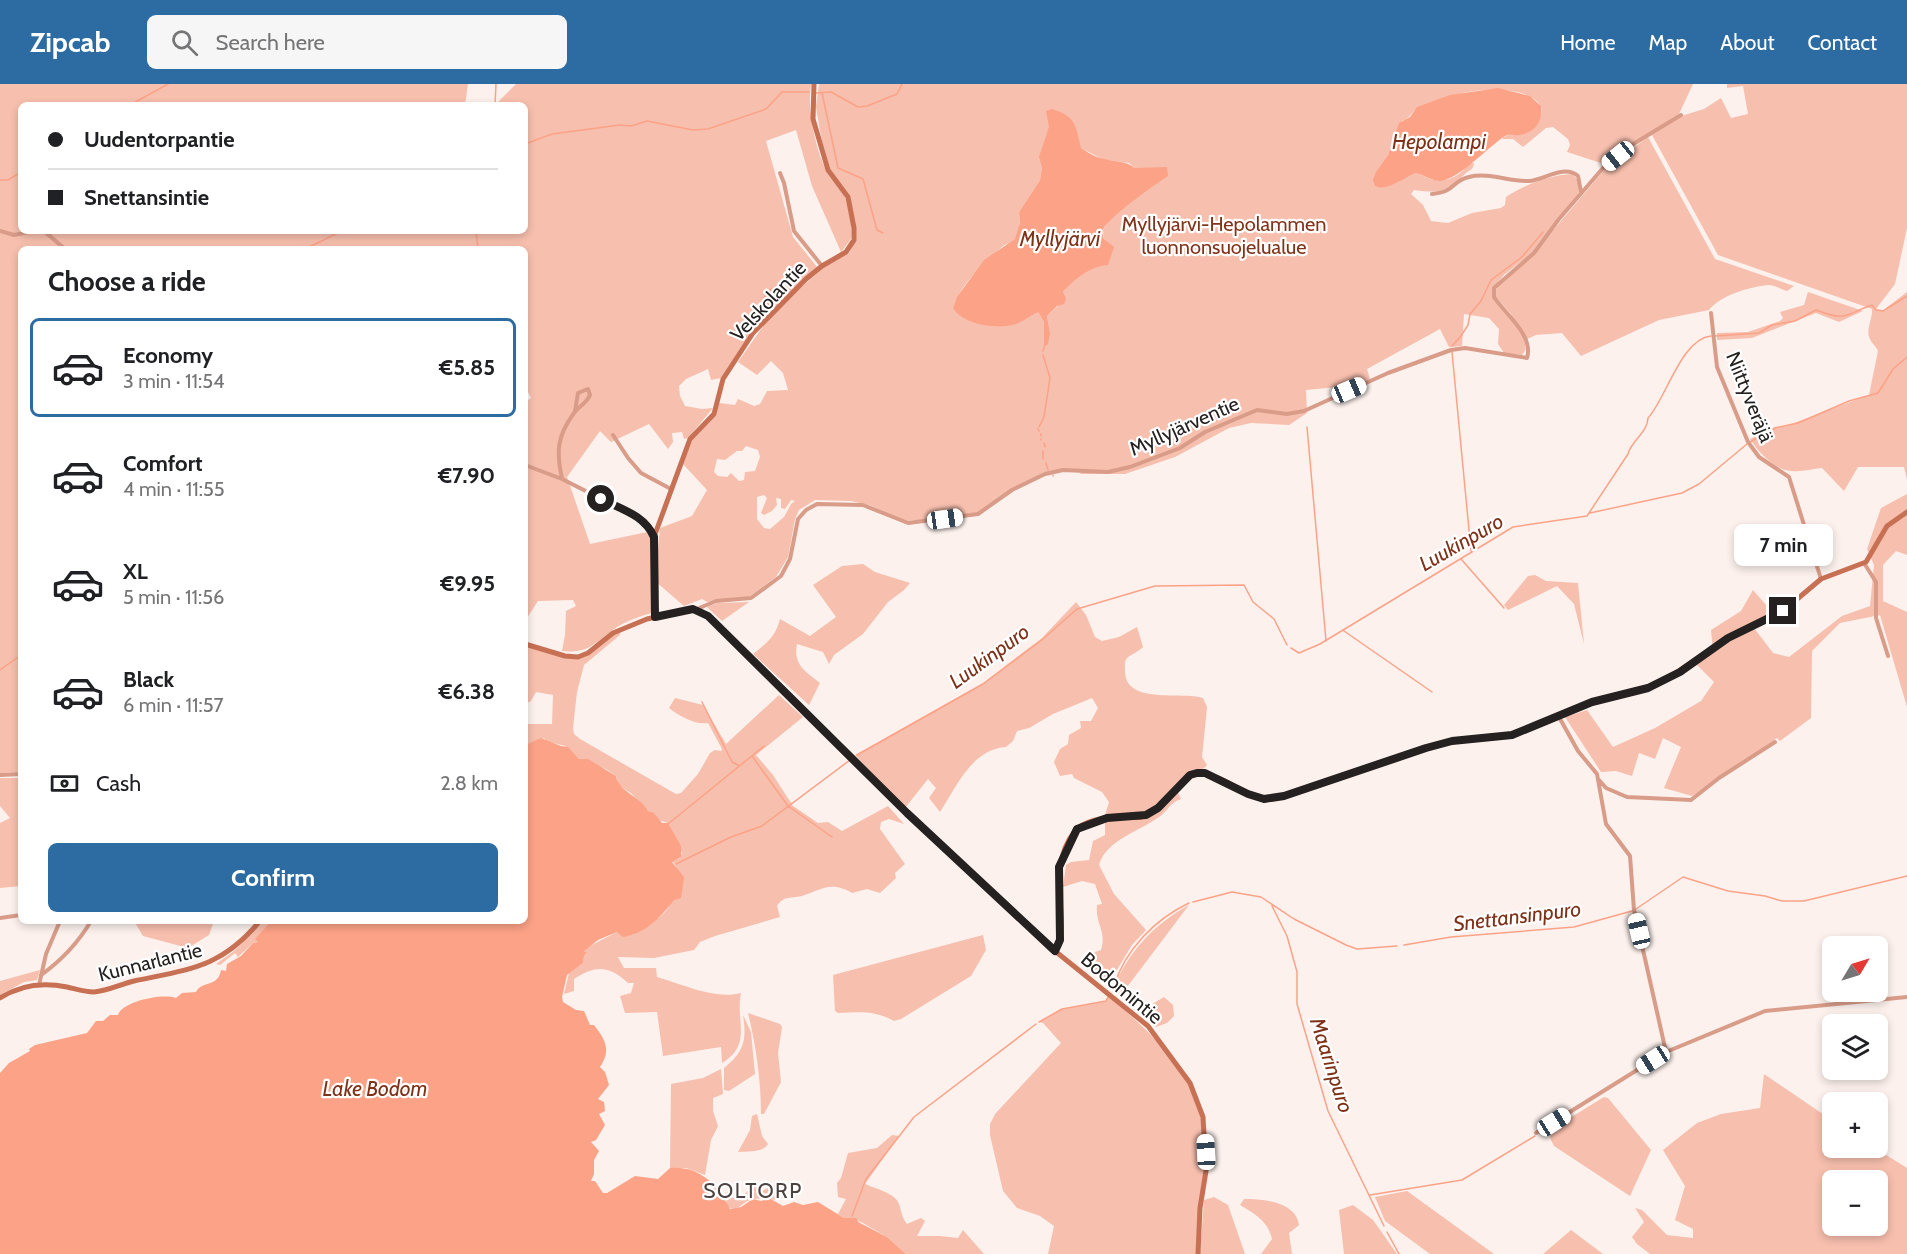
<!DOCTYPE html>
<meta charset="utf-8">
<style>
body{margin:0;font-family:Cabin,sans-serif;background:#f6f6f6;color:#202124;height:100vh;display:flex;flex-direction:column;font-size:22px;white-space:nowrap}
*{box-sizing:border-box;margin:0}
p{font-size:20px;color:#757577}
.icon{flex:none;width:33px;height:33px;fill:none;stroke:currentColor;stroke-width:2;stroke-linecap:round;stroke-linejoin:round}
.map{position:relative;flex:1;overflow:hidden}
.sheet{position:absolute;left:18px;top:162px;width:510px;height:678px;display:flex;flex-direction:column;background:#fff;border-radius:9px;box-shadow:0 3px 9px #0003}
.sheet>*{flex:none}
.guide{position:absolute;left:18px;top:18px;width:510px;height:132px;border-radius:9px;box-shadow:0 3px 9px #0003;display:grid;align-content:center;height:132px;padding:0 30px;background:#fff}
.needle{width:39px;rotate:52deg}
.tools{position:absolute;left:1822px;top:852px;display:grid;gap:12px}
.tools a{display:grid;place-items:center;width:66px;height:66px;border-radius:9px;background:#fff;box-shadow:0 3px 9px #0003;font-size:30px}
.end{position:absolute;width:27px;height:27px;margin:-14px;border:8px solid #252120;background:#fff;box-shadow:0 0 0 3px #fff}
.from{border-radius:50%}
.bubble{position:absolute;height:42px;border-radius:9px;background:#fff;box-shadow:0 3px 9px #0003;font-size:20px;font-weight:700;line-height:42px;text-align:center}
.car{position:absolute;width:18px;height:36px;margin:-18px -9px;border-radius:8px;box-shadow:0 0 4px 2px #0007;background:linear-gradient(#fff 24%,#345 0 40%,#fff 0 76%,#345 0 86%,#fff 0)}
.guide b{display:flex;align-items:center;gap:21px;height:57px;font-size:22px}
.guide b+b{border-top:2px solid #e0e0e0}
.guide i{width:15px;height:15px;background:#202124}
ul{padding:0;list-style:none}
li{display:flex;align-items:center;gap:18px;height:99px;margin:0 12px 9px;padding:0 18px;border:3px solid transparent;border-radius:9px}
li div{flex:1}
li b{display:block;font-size:22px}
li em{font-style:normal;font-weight:700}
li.on{border-color:#2d6ca2}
li>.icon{width:54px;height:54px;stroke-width:1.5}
h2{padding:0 30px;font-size:27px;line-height:72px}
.pay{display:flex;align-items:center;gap:15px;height:66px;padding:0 30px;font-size:22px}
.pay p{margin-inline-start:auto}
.action{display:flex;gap:12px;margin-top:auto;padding:12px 30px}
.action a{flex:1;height:69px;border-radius:9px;background:#2d6ca2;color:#fff;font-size:24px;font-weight:700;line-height:69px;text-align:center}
header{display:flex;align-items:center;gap:36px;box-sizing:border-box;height:84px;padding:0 30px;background:#2d6ca2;color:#fff}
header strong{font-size:28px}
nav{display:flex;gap:33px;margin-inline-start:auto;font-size:21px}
.search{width:420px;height:54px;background:#f6f6f6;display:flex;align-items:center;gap:15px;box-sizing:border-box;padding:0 21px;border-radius:9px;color:#757577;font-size:22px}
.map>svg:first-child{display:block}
.green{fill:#f7bfad;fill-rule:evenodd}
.water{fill:#fca287}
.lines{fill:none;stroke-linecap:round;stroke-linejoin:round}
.stream{stroke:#fca287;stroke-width:1.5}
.street{stroke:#d99c89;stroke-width:4}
.secondary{stroke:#c77054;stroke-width:5}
.route{stroke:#252120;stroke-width:8}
.labels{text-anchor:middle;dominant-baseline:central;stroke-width:4.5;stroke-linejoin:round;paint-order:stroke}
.park-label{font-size:20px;fill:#82341a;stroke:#fff}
.street-label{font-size:20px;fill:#252120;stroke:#fff}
.water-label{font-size:21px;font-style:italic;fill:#7f3117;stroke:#fff}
.neighbourhood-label{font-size:21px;letter-spacing:1.5px;fill:#4c4340;stroke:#fff}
</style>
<header>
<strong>Zipcab</strong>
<div class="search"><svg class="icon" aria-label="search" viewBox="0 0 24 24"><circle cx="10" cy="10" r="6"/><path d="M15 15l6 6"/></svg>Search here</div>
<nav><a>Home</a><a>Map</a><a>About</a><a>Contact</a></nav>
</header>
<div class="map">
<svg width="1907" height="1170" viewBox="0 0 1907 1170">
<rect width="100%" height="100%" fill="#fcf1ed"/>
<path class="green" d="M0,0H468L465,21H21V147H525V21H495L516,0H811C807,26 815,63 826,87C831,96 839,101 843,109C850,121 853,142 851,155L841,168L812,102L796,46L766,57L793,153L817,183L751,248L721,294L711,296L708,285L686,295L679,302L680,312L685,322L702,325L713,324L688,354L684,355L682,348L672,349L673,358L668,365L649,340L611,358L600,347L567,393L590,460L652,447V529C640,532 627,537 617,543C595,558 590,570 562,567L565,551L566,527L576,522L573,516L538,517L527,534L525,550V318L531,314L525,302V165H21V688L0,689ZM767,207L779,211L756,239L747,240Z
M819,0H1693L1679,30L1601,79L1567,68L1570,61L1568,55L1553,43L1546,44L1523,63L1513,55H1503L1502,54C1520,44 1538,54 1542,25C1539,16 1530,12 1521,9C1486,0 1452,10 1420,23C1412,26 1411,34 1402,37L1388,71L1379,84L1375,102C1387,107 1403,94 1416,89C1422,91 1428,95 1435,96C1448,99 1463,90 1469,79H1474C1473,86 1471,85 1466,89C1444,110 1440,109 1414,106L1411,110L1423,121L1431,137L1448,139L1472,129L1501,124L1505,121L1506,113C1524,101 1550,91 1572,90L1578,96L1579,109L1533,168L1504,191L1492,206C1493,226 1529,243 1525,267L1522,271L1504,269L1498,260L1499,245L1489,234L1464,230L1462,262L1449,263L1440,245L1367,285L1370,295L1341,308L1338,303L1306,306L1307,329L1289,341L1251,339L1229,344L1175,373L1125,390H1080L1082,386L1052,388L1016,404L976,432L906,437L869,421L851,417L815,416L799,426L795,435L788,473L776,493L749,513L707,518L702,515L684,522L655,497L660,444L692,432L707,406L683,380L692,356L716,331L719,319L735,321L738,315L754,322L760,320L767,307L788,306L783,289L771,277L757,291L738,278L764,241L796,208L823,184L849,169L856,156V146L850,112L830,85L821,53L816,23ZM1081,64L1102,75L1129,79L1135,84L1103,146L1104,155L1112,162L1072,197L1063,208L1060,220L1047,232L1050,249L1044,246V238L1038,228L953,224C961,200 983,179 1003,162C1006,160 1012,158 1015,155C1021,148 1020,136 1019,128L1040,96L1042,83ZM746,362L758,366L760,373L755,387L745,388L744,396L739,397L731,389L727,393L718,392L714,388L717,375L725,376L737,367H742ZM764,411L767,414L761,429L764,431L772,427L777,421L776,414L781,415V424L785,425L791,416L795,417L791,420L784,433L770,445L764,444L757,435V413Z
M1727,0H1907V144L1895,200L1876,225L1886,227V224L1907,208V396L1904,383H1858L1844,407L1822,384C1812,385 1802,388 1792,387C1776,387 1758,368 1750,355L1775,343L1786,342L1869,311L1878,267C1876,262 1872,260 1870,255C1865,246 1873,235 1872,225L1718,171L1652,51L1681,32L1704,25L1721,14L1731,34L1748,30L1743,2L1727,4Z
M1648,53L1715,175L1794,202L1787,207C1781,205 1774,201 1768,201C1749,203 1721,211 1709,226L1659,236L1581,272L1562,249L1536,251L1527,255L1511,230L1495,212L1497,202L1528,176L1604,86Z
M1808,208L1863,227L1839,238L1816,229L1752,254L1717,256V249L1748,248L1780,237L1783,234L1780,228L1804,221Z
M1907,410V471L1896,467L1883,481V517L1907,528V623L1880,531L1840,539L1812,567L1811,634L1780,657L1777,654L1703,706L1692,712L1664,704L1681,663L1663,654L1655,675L1639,669L1632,692L1616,687L1601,688L1565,633L1587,626L1613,663L1655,644L1701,617L1714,598L1696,580L1713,567L1711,546L1741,527L1753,506L1773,529L1751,540L1773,569L1789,573L1842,532L1870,522L1874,481L1867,465L1881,424Z
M863,480L875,488L910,499L904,506L888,518L863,550L834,571L829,580L823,568L797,560C793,581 805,587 820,599L809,621L753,570C766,560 776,552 780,535L810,552L836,533L813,501L842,482Z
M1535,491L1546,497L1578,499L1584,560L1574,520L1557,502L1508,526L1504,521L1528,492Z
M749,518L722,537L707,523L717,519Z
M1076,518L1086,531L1095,553L1102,557L1119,553L1137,543L1143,563C1138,568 1132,570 1127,574C1124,578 1125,583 1125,588C1126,621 1182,607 1203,614L1207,623L1202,673L1207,681C1202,687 1199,685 1192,688C1186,691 1180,697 1175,702L1181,715C1170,718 1167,728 1159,733C1140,747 1106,756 1099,781L1114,810L1146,846L1132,861L1109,899L1086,883L1095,868L1101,866C1107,847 1095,840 1097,821L1102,820L1095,800L1082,797L1063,803L1066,781L1071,778L1089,776L1093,757L1105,751V731L1109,718L1102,708L1074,694L1072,690L1060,692L1054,678L1060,665L1068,660L1069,651L1081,644L1080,637H1091L1098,624L1092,614L1053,630L1029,644L1017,647L1013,657L1006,663C972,665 957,702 940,728L929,714L936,704L928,695L905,724L855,671L983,599L1042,554Z
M620,547V551L584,581L577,608L573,644L574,650L580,655L676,710L681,709L698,690L710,669L715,666L721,667L722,665L708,639C695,641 679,632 669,624L675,614L703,621L726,660L779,611L803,633L756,671L773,691L793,722L818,739L828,738L842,747L888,722L904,740L889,735L881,738L880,745L905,780L895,789L896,794L880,809L867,805L852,809C831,797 823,805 802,812C791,815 784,811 777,822L780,833L715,852L700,858L694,866L654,874L618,873L624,884H656L657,893C682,900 715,916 741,909C735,937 753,960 722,979L721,963L663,972L657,928L625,929L620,912L631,909L634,899H628C610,882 596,880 574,895V907L564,910L569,889L583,879L584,872L587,870L584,867L586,864L617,848L633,851C671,826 673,829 676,782L672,777L680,774L682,769L668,739L658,736L653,728L648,727L632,710L619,701L616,692L606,685L579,675L565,662L546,657L544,654L525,661V640H552L553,611L536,608L531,617L525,620V562L577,575Z
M0,694H21V802L0,804V739L10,734L0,722Z
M1189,821L1121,911L1112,907C1128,868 1153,841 1189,821Z
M134,837H214L209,851L188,864L143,852Z
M264,837H271L256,855L258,858L253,859L238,873L235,869L220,881L216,880L234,867Z
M983,851L986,866L971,892L901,935L894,937C875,926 859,928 838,929L835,927L833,891Z
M40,886L37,896L24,898L0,911V897Z
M1108,912C1139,938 1177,972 1193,1009C1214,1058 1201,1119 1196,1170H1048L1054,1142L1040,1132L1017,1124L1003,1107L990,1051V1040L995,1030L1061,959L1043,939L1039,938L1062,925L1106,917Z
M1164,913L1173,921L1174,932L1167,939L1156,943L1139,928Z
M748,929L780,940L782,943L778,969L781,998L764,1030H761C761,996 756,962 748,929Z
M743,931L751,948L755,990L729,1007L724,1006V984C744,968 747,956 743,931Z
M721,985L723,1010L713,1014V1027L718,1042L711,1056L705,1091L686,1084H670L671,1000L703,994Z
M1764,990L1833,1037V1064H1875L1907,1084V1170H1650L1637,1160L1632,1153L1644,1138L1635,1124L1642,1126L1667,1151L1693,1154V1145L1675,1136L1685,1102L1663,1066L1697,1039L1721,1030L1760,1024ZM1878,1096V1142H1833V1096Z
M1604,1013L1608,1014L1651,1066L1630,1112L1554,1062L1550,1054L1552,1045Z
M757,1030L762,1052L768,1060C762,1069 749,1067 738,1068L750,1046L752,1032Z
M892,1051L899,1052L865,1100C874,1104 894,1109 898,1118C902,1126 901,1133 907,1140L921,1134L925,1137L917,1152H940L958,1154L963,1146L984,1170H906L887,1153L861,1138L844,1134L838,1130L846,1115L838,1113L837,1099L841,1094L848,1069L877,1064Z
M758,1099L762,1107L778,1099L787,1103L775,1116C770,1115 754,1114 750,1116C741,1119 738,1128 728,1123L725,1110L727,1108L733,1114L745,1110L753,1101Z
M1407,1107L1494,1170H1430L1385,1137L1375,1113Z
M1214,1113L1228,1121L1245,1170H1200L1204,1116Z
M1244,1115C1264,1115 1296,1118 1299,1141L1289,1149L1292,1170H1261L1272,1155C1268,1137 1255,1130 1240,1121Z
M1353,1121L1373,1136L1397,1170H1344L1339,1126Z
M1571,1146L1603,1170H1543Z"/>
<path class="water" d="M1498,4L1530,12L1541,22C1543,38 1535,48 1520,51C1514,52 1511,49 1505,52C1488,63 1456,98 1439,97C1430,96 1424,91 1416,89C1403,94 1387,108 1375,102L1373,96L1376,88L1388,71L1399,39L1410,33L1417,23L1450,11Z
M1052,25C1077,33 1075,41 1081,64C1089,69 1096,74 1105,75C1116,78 1126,77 1135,84L1167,83L1168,92C1157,99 1106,135 1103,146C1102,149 1103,152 1104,155L1114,163L1108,181C1091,182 1074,195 1063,208L1066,215L1064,220L1057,222L1047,232L1050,249L1048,260L1044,263V238L1038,228C1031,231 1024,237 1016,240C999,246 963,241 953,224L957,213L984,176L1015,155L1020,139L1019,128L1040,96L1042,83L1039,73L1049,43L1046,27Z
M778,200L781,204C778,218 762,235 750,242L747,240L767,207Z
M541,654L561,662L568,663L579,675H588L616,692C618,707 641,713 648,727L653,728L662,739H668L681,762V773L672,778L684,793L681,814L674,816C661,833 645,850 623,853L617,848L598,856L584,867L587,869L584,872L583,879L567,891L562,913L563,918L576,926L584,927L590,941H594C606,956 611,967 600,983L605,988L609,1001L598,1015L604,1018L605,1027L599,1030L605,1041L596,1056L591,1058L599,1067L594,1076V1090L591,1097H595L603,1109H607L635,1092L658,1095L670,1084C692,1082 703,1091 719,1104L715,1111L726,1117L730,1125L741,1123L753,1115L761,1117L769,1114L783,1122L794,1118L803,1121L818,1118L844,1134H856L858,1138L887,1153L906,1170H0V989L9,979L30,967L29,965L35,961L87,949L96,937H103L110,931H118C122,918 161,909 176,914L182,909L196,908C202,896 218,904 221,886L226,887L227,880L241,872L253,859L258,858L255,855L271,837H525V661Z"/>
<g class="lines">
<path class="stream" d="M816,9L831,8L858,23L867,22L897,10L902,0
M822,9L838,84L863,95L877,146L883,149
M130,21L168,0
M495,21L496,0
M525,60L552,50L620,41L631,42L647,37L693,46L708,45L766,25L782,8H809
M0,96H8L21,88
M476,147L478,165
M296,165H297
M305,165L342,147
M1715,252L1759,249L1772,241L1795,237L1816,226C1848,238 1843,231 1872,221L1876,226L1883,227L1907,212
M1452,262L1461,252L1468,241L1470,230L1481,217L1491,196L1522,173L1543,148
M1043,267L1044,263
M1452,268L1471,467
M1039,343L1044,333L1050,294L1043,271
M1307,343L1326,557
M1038,345L1039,347
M1041,350V352
M1041,355V356
M1750,358L1775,344L1798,339L1849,317L1878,309L1893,285L1907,273
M1044,359L1045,363
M1043,367V375
M1046,379L1048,386
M1053,391V392
M1590,429L1682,409L1699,400L1747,360
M1461,475L1504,524
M1344,547L1432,608
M1291,564L1299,569L1320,560L1513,443L1587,432L1628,370C1631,357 1648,348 1648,334C1666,315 1681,255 1711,252
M0,586L21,571
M702,618L732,678L738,681
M857,671L983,600L1043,555L1077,525L1155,502L1244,501L1253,518L1274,535L1287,561
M752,672L788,722L832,753
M668,740L764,662
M676,780L731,753L762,742L850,676
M1193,818L1232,808L1261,813L1294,835L1346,861L1357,865L1397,862
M1272,822L1287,852L1297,888V920L1328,1027L1384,1142
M1636,825L1683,793L1728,807L1765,812L1782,817H1804L1907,792
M1404,861L1451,853L1574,843L1632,827
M1114,902C1125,866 1155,835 1189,819
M1039,938L1062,925L1106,917L1108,913
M1370,1111L1462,1096L1535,1052
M852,1132L866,1095L914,1033L1036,940
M1387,1148L1399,1170"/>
<path class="street" d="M780,89L784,99L794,147L822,182
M1432,110C1456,108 1451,97 1469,93C1489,88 1509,98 1529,97C1544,96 1564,80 1578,92L1581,108
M0,147L14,151L34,147
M44,147L65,165
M1711,229L1717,283L1748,358L1759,373L1789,393L1821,495
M613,351L628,374L641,389L671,405
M525,381L562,395L645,437L654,453
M562,394C556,368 557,352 574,329C579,322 587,319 590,311L588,305L578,309L575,327
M1864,479L1876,498V534L1888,572
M697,525L716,517L751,514L781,492L790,475L798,435L806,426L817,420L863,421L908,439L978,430L1012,406L1045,390L1063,386L1108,388L1130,383L1180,364L1205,348L1257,326L1287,330L1304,327L1388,289L1451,266L1465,264L1527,274C1534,251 1505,230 1494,213V204L1534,169L1559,135L1603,84L1635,59L1681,31
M0,691L21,690
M1599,696L1606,704L1627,713L1691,716L1719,694L1775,658
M0,834L21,831
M41,891C62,876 78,859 91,837
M39,901L46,870L60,837
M1666,968L1765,927L1907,913
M1536,1049L1666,968L1634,826L1630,772L1606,740L1597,690L1578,667L1559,633"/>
<path class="secondary" d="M655,533L654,453L690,355L714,330L723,295L753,249L806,195L822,182L846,168L854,156V144L848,113L828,86L813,35L814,0
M525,560L565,572L578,573L588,569L613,549L647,535L693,525L708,532L907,729L1020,836L1055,867L1148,942L1190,999L1203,1033L1206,1087L1200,1124L1198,1170
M1055,867C1073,841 1043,786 1075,747C1082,737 1106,733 1118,732C1126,732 1133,735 1141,733C1162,728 1174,704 1190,691C1213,683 1238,708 1260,714C1268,716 1277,713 1284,712L1426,664L1452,657L1512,651L1592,618L1648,604L1665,596L1728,554L1783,527L1821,495L1866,478L1887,442L1907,428
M0,914C20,901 43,898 67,903C76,905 85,908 94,908C108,907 121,900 134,897C190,885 221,884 260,837"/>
</g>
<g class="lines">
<path class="route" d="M601,415C623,426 644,431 654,453L655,533L693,525L708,532L907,729L1055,867L1060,856L1059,783L1077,745L1107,734L1146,731L1158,724L1190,691L1197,689H1205L1248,710L1264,715L1284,712L1426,664L1452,657L1512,651L1592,618L1648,604L1680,588L1728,554L1783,527"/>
</g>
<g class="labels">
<g class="park-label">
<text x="1224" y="140">Myllyjärvi-Hepolammen<tspan x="1224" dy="23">luonnonsuojelualue</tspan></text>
</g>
<g class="street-label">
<text transform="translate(768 217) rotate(-47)">Velskolantie</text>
<text transform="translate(1750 313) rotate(68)">Niittyveräjä</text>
<text transform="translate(1184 342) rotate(-24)">Myllyjärventie</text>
<text transform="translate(150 878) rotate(-14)">Kunnarlantie</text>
<text transform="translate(1122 904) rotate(40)">Bodomintie</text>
</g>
<g class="water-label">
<text x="1439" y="57">Hepolampi</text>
<text x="1060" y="154">Myllyjärvi</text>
<text transform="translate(1461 458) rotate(-30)">Luukinpuro</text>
<text transform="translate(989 572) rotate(-36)">Luukinpuro</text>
<text transform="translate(1517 832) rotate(-7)">Snettansinpuro</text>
<text transform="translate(1332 981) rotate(72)">Maarinpuro</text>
<text x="375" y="1004">Lake Bodom</text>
</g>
<g class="neighbourhood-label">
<text x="753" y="1106">SOLTORP</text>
</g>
</g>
</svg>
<div class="tools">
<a><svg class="needle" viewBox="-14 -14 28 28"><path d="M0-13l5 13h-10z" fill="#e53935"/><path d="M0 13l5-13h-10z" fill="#757577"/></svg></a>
<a><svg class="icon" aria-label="layers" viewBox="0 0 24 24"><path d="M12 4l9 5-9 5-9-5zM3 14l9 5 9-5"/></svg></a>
<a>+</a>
<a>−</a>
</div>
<i class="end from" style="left:601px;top:415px"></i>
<i class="end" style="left:1783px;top:527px"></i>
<div class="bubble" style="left:1734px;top:440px;width:99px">7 min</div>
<i class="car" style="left:1618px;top:72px;rotate:231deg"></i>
<i class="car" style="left:1349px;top:306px;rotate:67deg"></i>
<i class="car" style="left:945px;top:435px;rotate:82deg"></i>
<i class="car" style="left:1639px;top:847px;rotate:347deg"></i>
<i class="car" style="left:1653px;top:976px;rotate:238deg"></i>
<i class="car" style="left:1554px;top:1038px;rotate:58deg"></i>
<i class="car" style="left:1206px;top:1068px;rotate:357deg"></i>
<div class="guide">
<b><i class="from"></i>Uudentorpantie</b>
<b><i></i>Snettansintie</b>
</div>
<section class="sheet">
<h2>Choose a ride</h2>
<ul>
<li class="on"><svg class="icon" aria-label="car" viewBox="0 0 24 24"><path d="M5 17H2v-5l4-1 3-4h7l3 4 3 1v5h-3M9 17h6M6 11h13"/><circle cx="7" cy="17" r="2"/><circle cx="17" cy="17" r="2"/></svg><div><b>Economy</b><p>3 min · 11:54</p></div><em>€5.85</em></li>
<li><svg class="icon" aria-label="car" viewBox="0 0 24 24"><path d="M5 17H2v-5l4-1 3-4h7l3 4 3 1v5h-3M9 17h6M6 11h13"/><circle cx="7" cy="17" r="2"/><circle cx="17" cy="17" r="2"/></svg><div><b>Comfort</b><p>4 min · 11:55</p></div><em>€7.90</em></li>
<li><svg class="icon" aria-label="car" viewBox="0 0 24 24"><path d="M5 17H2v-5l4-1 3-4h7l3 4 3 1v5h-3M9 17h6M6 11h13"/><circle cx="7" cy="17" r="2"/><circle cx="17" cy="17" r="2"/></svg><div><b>XL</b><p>5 min · 11:56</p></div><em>€9.95</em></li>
<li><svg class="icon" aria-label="car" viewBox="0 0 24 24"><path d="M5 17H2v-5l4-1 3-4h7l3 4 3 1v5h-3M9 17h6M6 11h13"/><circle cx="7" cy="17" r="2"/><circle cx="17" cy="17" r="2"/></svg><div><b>Black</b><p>6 min · 11:57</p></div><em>€6.38</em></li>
</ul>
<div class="pay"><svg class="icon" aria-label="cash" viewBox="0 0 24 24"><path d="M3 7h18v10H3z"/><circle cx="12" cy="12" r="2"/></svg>Cash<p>2.8 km</p></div>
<div class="action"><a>Confirm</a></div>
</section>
</div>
